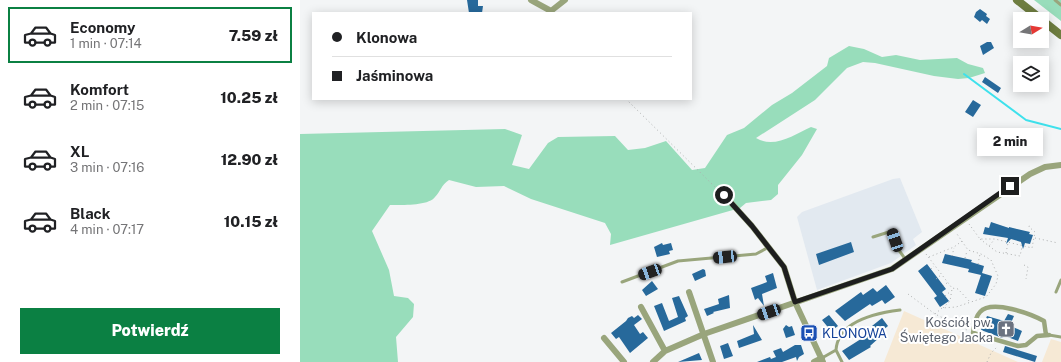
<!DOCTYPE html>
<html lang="pl">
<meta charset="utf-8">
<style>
body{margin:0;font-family:"Public Sans",sans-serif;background:#f6f6f6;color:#202124;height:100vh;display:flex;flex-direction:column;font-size:15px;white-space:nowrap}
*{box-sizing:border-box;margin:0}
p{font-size:13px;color:#757577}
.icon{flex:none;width:22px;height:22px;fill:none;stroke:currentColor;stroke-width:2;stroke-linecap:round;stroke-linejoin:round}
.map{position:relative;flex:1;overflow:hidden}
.panel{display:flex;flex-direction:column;background:#fff;width:300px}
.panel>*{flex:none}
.top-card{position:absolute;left:12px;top:12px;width:380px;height:88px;border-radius:0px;box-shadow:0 2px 10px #0003;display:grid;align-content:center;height:88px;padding:0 20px;background:#fff}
.needle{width:26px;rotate:79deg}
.fabs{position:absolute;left:713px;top:12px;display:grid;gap:8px}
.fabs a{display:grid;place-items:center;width:36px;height:36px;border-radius:0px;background:#fff;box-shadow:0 2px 10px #0003;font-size:20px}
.end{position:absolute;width:18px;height:18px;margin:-9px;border:5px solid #1d1e1e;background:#fff;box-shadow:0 0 0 2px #fff}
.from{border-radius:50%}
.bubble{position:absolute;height:28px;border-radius:0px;background:#fff;box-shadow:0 2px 10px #0003;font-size:13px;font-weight:800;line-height:28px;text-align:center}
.car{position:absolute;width:12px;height:24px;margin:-12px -6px;border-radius:5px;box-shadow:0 0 3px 1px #0007;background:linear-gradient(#222 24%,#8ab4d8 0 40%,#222 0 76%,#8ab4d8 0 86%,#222 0)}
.top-card b{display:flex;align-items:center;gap:14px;height:38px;font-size:15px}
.top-card b+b{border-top:1px solid #e0e0e0}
.top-card i{width:10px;height:10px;background:#202124}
ul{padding:7px 0 0;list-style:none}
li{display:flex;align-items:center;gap:12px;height:56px;margin:0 8px 6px;padding:0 12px;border:2px solid transparent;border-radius:0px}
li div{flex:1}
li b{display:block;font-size:15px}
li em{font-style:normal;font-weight:800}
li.selected{border-color:#0b8043}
li>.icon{width:36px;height:36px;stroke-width:1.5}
.cta{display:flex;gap:8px;margin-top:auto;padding:8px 20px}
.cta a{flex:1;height:46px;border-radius:0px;background:#0b8043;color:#fff;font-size:16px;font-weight:800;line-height:46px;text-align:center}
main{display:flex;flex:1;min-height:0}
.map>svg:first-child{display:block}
.built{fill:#e2e9f0}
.education{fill:#f6e9d5}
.green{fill:#98ddbb}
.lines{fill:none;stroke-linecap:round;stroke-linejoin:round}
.stream{stroke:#3ee1ec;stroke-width:2}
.building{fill:#27699b}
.path{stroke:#adafaf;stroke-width:1;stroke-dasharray:1 3;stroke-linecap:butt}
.service{stroke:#99a57c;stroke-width:3}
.pedestrian{stroke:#99a57c;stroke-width:4.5}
.minor{stroke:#99a57c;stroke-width:6}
.secondary{stroke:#6e7d40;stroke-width:8}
.route{stroke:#1d1e1e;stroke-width:5}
.labels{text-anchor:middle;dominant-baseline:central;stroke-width:4;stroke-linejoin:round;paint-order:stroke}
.worship-label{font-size:13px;fill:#5b616d;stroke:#fff;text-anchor:end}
.transit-label{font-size:13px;fill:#164399;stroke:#fff;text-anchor:start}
</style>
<main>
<section class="panel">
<ul>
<li class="selected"><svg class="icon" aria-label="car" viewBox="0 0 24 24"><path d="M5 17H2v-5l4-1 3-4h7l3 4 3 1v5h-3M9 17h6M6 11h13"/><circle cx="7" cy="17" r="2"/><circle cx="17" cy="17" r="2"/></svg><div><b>Economy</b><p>1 min · 07:14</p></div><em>7.59 zł</em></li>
<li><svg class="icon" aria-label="car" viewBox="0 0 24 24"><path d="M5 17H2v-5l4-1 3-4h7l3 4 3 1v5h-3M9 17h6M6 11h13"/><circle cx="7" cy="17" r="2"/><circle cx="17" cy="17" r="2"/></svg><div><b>Komfort</b><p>2 min · 07:15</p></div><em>10.25 zł</em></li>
<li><svg class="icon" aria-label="car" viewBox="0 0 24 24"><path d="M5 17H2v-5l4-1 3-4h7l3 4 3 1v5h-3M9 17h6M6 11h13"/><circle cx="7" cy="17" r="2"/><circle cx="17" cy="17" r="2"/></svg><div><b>XL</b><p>3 min · 07:16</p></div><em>12.90 zł</em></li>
<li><svg class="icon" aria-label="car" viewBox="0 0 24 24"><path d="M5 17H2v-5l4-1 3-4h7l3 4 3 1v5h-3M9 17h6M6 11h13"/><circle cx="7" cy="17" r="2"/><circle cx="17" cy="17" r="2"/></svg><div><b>Black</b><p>4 min · 07:17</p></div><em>10.15 zł</em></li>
</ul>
<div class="cta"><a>Potwierdź</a></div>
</section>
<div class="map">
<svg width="761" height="362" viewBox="0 0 761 362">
<rect width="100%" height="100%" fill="#f3f5f6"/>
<path class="built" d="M600,178L622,232L613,239L616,245L591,263L517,290L497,217L502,212L593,179Z"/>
<path class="education" d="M604,311L718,362H584Z
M751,339L761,342V362H742Z"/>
<path class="green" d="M734,0H761V21Z
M549,46L564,49L582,57L596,55L620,60L657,58L668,64L683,68L685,73L669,78L658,79L634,76L575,63L563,62L547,68L515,100L456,138C474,149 494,135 511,127L517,129L502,155L478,185V194L471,200L446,203L440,208L310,245L311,234L305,223L231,199L204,186L176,187L149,180C141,185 141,191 135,197C129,206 100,205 90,205L72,231L89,270L94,296L108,298L114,304L113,317L96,337L98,362H0V134L205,129L222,135L212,165L229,169L248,143L258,137L315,136L328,150L345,148L366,141L392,170L405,168L427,135L444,128L472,105L492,93L527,66L529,58Z"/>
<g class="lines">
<path class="stream" d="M664,74L726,120L761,129"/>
</g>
<path class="building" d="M167,0H178V6H183L182,13H169Z
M680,9L687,14L686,16L690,19L687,24L682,20L680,22L674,17L676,12Z
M687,42H691L694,48L683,55L680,46Z
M685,77L701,88L698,93L682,82Z
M673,100L681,105L673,117L665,112Z
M691,222L709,228V227L730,232L729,234L733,235L730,244L725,243L723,249L721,242L711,239L706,244L708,238L683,234L685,227L689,228Z
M551,242L554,252L519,265L516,254Z
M362,243L363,245L371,243L373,250L369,251L370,254L357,257L354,247Z
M645,254L672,260L671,262L684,266L682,273L692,276L685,296L675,293L681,275L668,272L669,269L642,263Z
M627,264L646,289L642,292L649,301L640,307L634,298L637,296L618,271Z
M403,269L405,270L406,276L395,281L392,274Z
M473,273L477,288L462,294L464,306L458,298L455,300L451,288L467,282L465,276Z
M352,281L358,289L346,296L342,290Z
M586,285L595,297L585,304L582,300L572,306L570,304L545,321L535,311L561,292L563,295L573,288L577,292Z
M429,295L430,308L413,312L414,313L407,316L404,309L419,304L418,299Z
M379,296L388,316L385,318L386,321L364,331L354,306L362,303L369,321L378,317L372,298Z
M708,314L714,316L711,323L713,327L722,331L718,341L705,336L702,338L697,336L681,330L687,316L704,321Z
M338,315L342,319L334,325L340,334L343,332L348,338L330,353L319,337L316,339L311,333L326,321L328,318L332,316L334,318Z
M529,315L538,326L531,331L522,320Z
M582,318L588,326L578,334L580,337L570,346L571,347L549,360L542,351L564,337L563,336L573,327L572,326Z
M453,325L462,340L439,348L437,341L454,334Z
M486,325L489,327L492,326L495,335L486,338L483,329Z
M428,343L433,356L424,359L420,346Z
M495,345H501L504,354L499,357L497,361L496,357L482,362H457L470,357L471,359L476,357L473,351L481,348L483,352Z
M705,346L737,356L735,362L703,352Z
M399,353L402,360L378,362Z"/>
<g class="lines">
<path class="path" d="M326,99L419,191
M669,224L680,239H695L732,248L735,232L729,227L730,223
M735,238L758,243
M680,239L689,246L694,240
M689,246L697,252L720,256L722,247
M706,253L708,243
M626,254L652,288L658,289L670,302
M652,256L654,248
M629,257L654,247L662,241
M665,258L667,251
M678,264L680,254
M724,265L728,267L726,279
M631,269L634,266
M636,279L641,275
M643,286L647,283
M608,294L635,314L669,331
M645,296L651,291
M643,308L650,301L652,289
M635,314L642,308L656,307L686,297L696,284L698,276L691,260L681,254L668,250L657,234
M687,362L691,353L698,346"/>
<path class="service" d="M755,0L761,5
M573,237L592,231L598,249L606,260
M322,282L378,261L456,254L469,247
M756,292L761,280
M749,335L761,337
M536,350C538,321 576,313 600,310
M522,358L536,350L542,362"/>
<path class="pedestrian" d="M746,335L744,321C731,314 692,299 680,312C675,317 674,326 673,333L718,346L726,345L737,336L749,335"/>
<path class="minor" d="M231,0L251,11L265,0
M424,195L452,226L484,267L495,302L523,362
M389,292L413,362
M341,307L365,351
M304,338L324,362
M353,362L365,351L404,334L592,269L730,174L745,167L761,165
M514,362L522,358"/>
<path class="secondary" d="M717,0L741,19
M742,20L761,35"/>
</g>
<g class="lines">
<path class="route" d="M424,195L452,226L484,267L495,302L592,269L710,186"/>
</g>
<defs>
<symbol id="church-square" viewBox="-11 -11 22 22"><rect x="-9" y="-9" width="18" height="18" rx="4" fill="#6b7280" stroke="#fff"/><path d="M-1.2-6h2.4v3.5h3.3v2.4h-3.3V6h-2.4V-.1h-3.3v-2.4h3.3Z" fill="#fff"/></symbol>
<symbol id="bus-square" viewBox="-11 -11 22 22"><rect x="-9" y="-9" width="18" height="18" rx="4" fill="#1a4fb4" stroke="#fff"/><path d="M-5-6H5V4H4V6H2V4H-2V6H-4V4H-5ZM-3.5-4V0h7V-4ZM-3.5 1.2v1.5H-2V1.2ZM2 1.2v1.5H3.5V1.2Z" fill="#fff"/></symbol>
</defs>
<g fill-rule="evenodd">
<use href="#church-square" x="696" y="319" width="20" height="20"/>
<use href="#bus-square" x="499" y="323" width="20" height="20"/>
</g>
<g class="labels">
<g class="worship-label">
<text x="693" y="322">Kościół pw.<tspan x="693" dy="15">Świętego Jacka</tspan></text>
</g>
<g class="transit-label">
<text x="522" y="333">KLONOWA</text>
</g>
</g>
</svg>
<div class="fabs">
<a><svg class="needle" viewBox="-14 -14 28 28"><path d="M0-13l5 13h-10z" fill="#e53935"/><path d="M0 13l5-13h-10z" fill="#757577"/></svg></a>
<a><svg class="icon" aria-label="layers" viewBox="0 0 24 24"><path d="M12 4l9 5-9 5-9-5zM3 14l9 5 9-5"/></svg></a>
</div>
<i class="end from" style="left:424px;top:195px"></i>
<i class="end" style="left:710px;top:186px"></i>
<div class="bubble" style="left:677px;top:128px;width:66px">2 min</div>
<i class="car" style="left:595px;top:240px;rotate:341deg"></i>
<i class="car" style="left:425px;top:257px;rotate:264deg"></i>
<i class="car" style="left:350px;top:272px;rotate:250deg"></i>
<i class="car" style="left:469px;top:312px;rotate:251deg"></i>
<div class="top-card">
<b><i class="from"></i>Klonowa</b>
<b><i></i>Jaśminowa</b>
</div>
</div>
</main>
